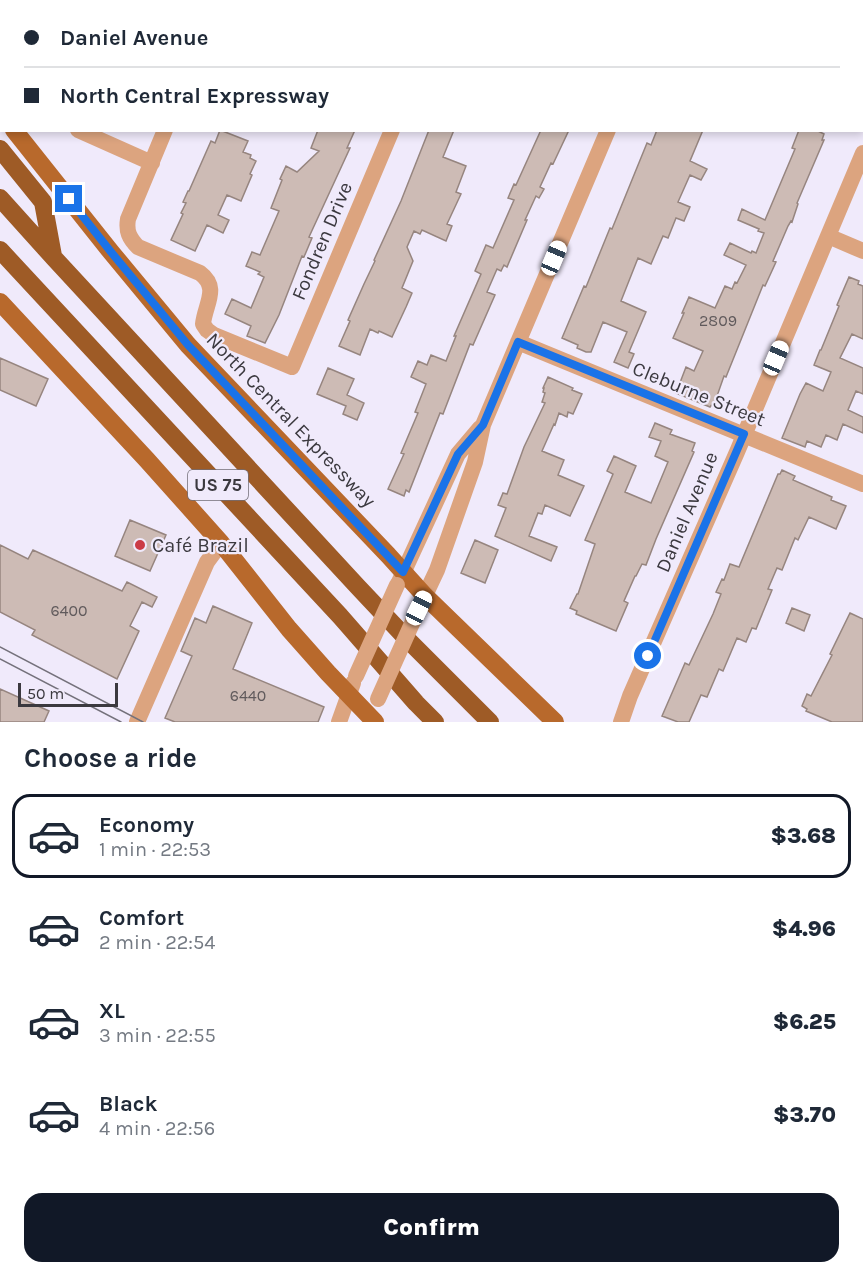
<!DOCTYPE html>
<meta charset="utf-8">
<style>
body{margin:0;font-family:Karla,sans-serif;background:#f2f2f3;color:#1f2937;height:100vh;display:flex;flex-direction:column;font-size:22px;white-space:nowrap}
*{box-sizing:border-box;margin:0}
p{font-size:20px;color:#747a83}
.icon{flex:none;width:33px;height:33px;fill:none;stroke:currentColor;stroke-width:2;stroke-linecap:round;stroke-linejoin:round}
.map{position:relative;height:722px;overflow:hidden}
.drawer{display:flex;flex-direction:column;background:#fff;flex:1}
.drawer>*{flex:none}
.guide{position:absolute;left:0px;top:0px;width:864px;height:132px;box-shadow:0 3px 9px #0003;display:grid;align-content:center;height:132px;padding:0 24px;background:#fff}
.scale{position:absolute;left:18px;bottom:15px;width:100px;box-sizing:border-box;padding-left:6px;border:3px solid #3b393f;border-top:0;font-size:16px;line-height:21px;white-space:nowrap;color:#3b393f;-webkit-text-stroke:4px #f0eafb;paint-order:stroke}
.end{position:absolute;width:27px;height:27px;margin:-14px;border:8px solid #1a73e8;background:#fff;box-shadow:0 0 0 3px #fff}
.from{border-radius:50%}
.car{position:absolute;width:18px;height:36px;margin:-18px -9px;border-radius:8px;box-shadow:0 0 4px 2px #0007;background:linear-gradient(#fff 24%,#345 0 40%,#fff 0 76%,#345 0 86%,#fff 0)}
.guide b{display:flex;align-items:center;gap:21px;height:57px;font-size:22px}
.guide b+b{border-top:2px solid #e0e1e3}
.guide i{width:15px;height:15px;background:#1f2937}
ul{padding:0;list-style:none}
li{display:flex;align-items:center;gap:18px;height:84px;margin:0 12px 9px;padding:0 12px;border:3px solid transparent;border-radius:18px}
li div{flex:1}
li b{display:block;font-size:22px}
li em{font-style:normal;font-weight:800}
li.current{border-color:#111827}
li>.icon{width:54px;height:54px;stroke-width:1.5}
h2{padding:0 24px;font-size:27px;line-height:72px}
.action{display:flex;gap:12px;margin-top:auto;padding:12px 24px}
.action a{flex:1;height:69px;border-radius:18px;background:#111827;color:#fff;font-size:24px;font-weight:800;line-height:69px;text-align:center}
.map>svg:first-child{display:block}
.building{fill:#cdbbb5;stroke:#96857f;stroke-width:1.5}
.lines{fill:none;stroke-linecap:round;stroke-linejoin:round}
.minor{stroke:#dca47f;stroke-width:16}
.major{stroke:#b8692c;stroke-width:18}
.highway{stroke:#9e5b26;stroke-width:18}
.tram{stroke:#74717b;stroke-width:1.5}
.minor-bridge{stroke:#dca47f;stroke-width:16}
.route{stroke:#1a73e8;stroke-width:8}
.poi-dot{fill:#cb3b46;stroke:#f0eafb;stroke-width:2}
.labels{text-anchor:middle;dominant-baseline:central;stroke-width:4.5;stroke-linejoin:round;paint-order:stroke}
.number-label{font-size:16px;fill:#605a5c}
.shield{fill:#f0eafb;stroke:#716e77;stroke-width:1.5}
.shield-label{font-size:18px;font-weight:bold;fill:#3b393f}
.street-label{font-size:20px;fill:#3b393f;stroke:#f0eafb}
.poi-label{font-size:20px;fill:#3b393f;stroke:#f0eafb;text-anchor:start}
</style>
<div class="map">
<svg width="863" height="722" viewBox="0 0 863 722">
<rect width="100%" height="100%" fill="#f0eafb"/>
<path class="building" d="M220,130L248,141L243,152L251,155L250,158L256,161L250,174L252,175L241,201L227,195L218,215L229,220L223,233L207,225L195,251L171,240L183,214L181,213L186,203L183,202L188,191H189L211,141L215,143Z
M318,130H355L347,148H350L309,237L312,238L304,257L302,256L279,315L265,343L247,336L251,326L225,314L232,299L251,308L264,277L258,274L260,272L246,266L252,252L260,255L279,211L271,208L282,180L280,179L286,166L297,172L319,151L311,148Z
M429,130H454L443,157L466,166L456,192L461,194L447,224L452,226L446,241L422,230L420,234L414,231L407,247L413,261L402,288L412,293L406,307L392,337L379,331L378,333L370,329L360,355L339,346L350,321L348,320L364,284L375,261L374,260L401,201Z
M541,130H569L553,164L551,163L540,187L544,189L539,198L536,196L525,220H527L507,267L504,265L501,271L497,269L487,292L495,295L473,345L470,344L443,414L440,413L409,492L406,490L404,496L388,489L404,454L401,453L418,413L415,412L426,384L411,377L418,361L427,365L431,355L446,361L456,336H454L481,274L475,271L486,245L493,248L514,200L508,198L514,184L516,185Z
M657,130H703L690,161L707,169L701,180L690,175L678,202L690,207L684,221L676,218L668,238L663,236L651,264L638,258L621,301L646,312L629,352L634,354L628,368L614,362L627,332L603,322L591,352H586L577,348L578,345L562,338L584,286L586,287L610,228L612,229L647,143L651,145Z
M799,130H816L824,134L822,140H824L797,203L798,204L792,222L791,221L788,226L773,261L776,262L765,286L763,285L726,377L724,376L716,399L710,407L676,393L686,367L694,371L703,351L673,338L684,313H682L689,297L715,308L725,286L732,289L735,282L737,283L746,265L724,255L730,243L751,253L752,251L756,253L764,233L758,231L759,229L738,220L742,209L765,220L795,149L792,148Z
M849,277L859,281L858,284L863,286V339L852,334L840,358L863,368V394L856,391L848,410L863,417V433L843,424L837,440L826,435L821,447L807,441L805,447L782,438L800,394L806,383L823,391L831,372L814,365L820,350H821L839,306L837,305Z
M0,358L48,379L36,406L0,390Z
M328,368L354,379L347,395L364,403L357,420L343,414L346,406L317,394Z
M548,377L573,388L572,390L582,394L573,414L568,412L567,417L559,413L555,425L554,424L542,451L564,460L558,475L584,486L570,516L545,505L542,514L538,513L529,536L557,547L551,561L495,536L506,508L498,505L503,493L507,494L524,447L545,403L542,402L545,393L543,392L544,388H543Z
M655,423L672,430L670,434L695,443L692,451L694,452L656,539L646,565L642,564L636,576H635L624,601L628,603L616,631L576,614L577,611L570,608L577,594H578L595,544L585,540L613,474L607,471L614,456L636,466L625,492L651,503L668,462L655,456L661,441L649,437Z
M782,470L795,476L793,480L832,497L831,500L846,506L836,529L809,517L798,540L795,538L782,570L777,568L768,589L772,590L756,629L752,628L746,642L737,638L723,671L719,669L707,697L701,695L689,722H678L662,716L685,663L689,665L713,614L721,594L716,592L722,579L724,580L730,564L739,567L778,474H780Z
M130,520L166,535L150,571L115,556Z
M475,540L498,550L485,583L461,573Z
M0,545L28,559L33,550L122,591L127,582L157,597L152,607L142,602L130,626L139,631L117,679L32,635L35,630L0,612Z
M213,606L252,623L233,669L324,707L318,722H175L165,718L192,656L181,651L195,618L206,623Z
M792,608L810,615L804,631L786,623Z
M850,613L863,619V722H832L806,711L807,709L802,706L807,694L811,696L832,655L830,654Z
M0,689L49,711L44,722H0Z"/>
<g class="lines">
<path class="minor" d="M519,0L523,2
M66,2L67,0
M219,2L220,0
M447,2V0
M662,2L663,0
M862,119H863
M78,130L152,163
M165,130L128,219C126,231 129,238 138,247L200,273C220,288 205,304 203,324L207,330L214,335L292,367L392,130
M828,236L863,251
M518,342L863,484
M399,582L458,454L480,428
M420,606L437,570L475,462L483,425L608,130
M137,722L207,562L221,543
M339,722L353,683
M621,722L630,696L737,452L863,153"/>
<path class="major" d="M0,115L2,116
M14,130L111,252L188,345L388,555L425,596L555,722
M0,302L147,460L221,543L289,629L328,673L375,722"/>
<path class="highway" d="M0,149L43,202L53,256
M0,198L54,258L358,587L407,639L490,722
M0,250L340,616L416,703L435,722"/>
<path class="tram" d="M0,647L143,722
M0,659L121,722"/>
<path class="minor-bridge" d="M356,676L397,585
M378,699L419,608"/>
</g>
<g class="lines">
<path class="route" d="M69,199L111,252L188,345L403,572L458,454L483,425L518,342L744,434L648,656"/>
</g>
<circle class="poi-dot" cx="140" cy="545" r="6"/>
<g class="labels">
<g class="number-label">
<text x="718" y="320">2809</text>
<text x="69" y="610">6400</text>
<text x="248" y="695">6440</text>
</g>
<rect class="shield" x="188" y="470" width="60" height="30" rx="4.5"/>
<g class="shield-label">
<text x="218" y="485">US 75</text>
</g>
<g class="street-label">
<text transform="translate(322 241) rotate(-67)">Fondren Drive</text>
<text transform="translate(699 394) rotate(22)">Cleburne Street</text>
<text transform="translate(291 420) rotate(46)">North Central Expressway</text>
<text transform="translate(687 512) rotate(-67)">Daniel Avenue</text>
</g>
<g class="poi-label">
<text x="152" y="545">Café Brazil</text>
</g>
</g>
</svg>
<div class="scale">50 m</div>
<i class="end from" style="left:648px;top:656px"></i>
<i class="end" style="left:69px;top:199px"></i>
<i class="car" style="left:554px;top:258px;rotate:23deg"></i>
<i class="car" style="left:776px;top:358px;rotate:23deg"></i>
<i class="car" style="left:419px;top:608px;rotate:26deg"></i>
<div class="guide">
<b><i class="from"></i>Daniel Avenue</b>
<b><i></i>North Central Expressway</b>
</div>
</div>
<section class="drawer">
<h2>Choose a ride</h2>
<ul>
<li class="current"><svg class="icon" aria-label="car" viewBox="0 0 24 24"><path d="M5 17H2v-5l4-1 3-4h7l3 4 3 1v5h-3M9 17h6M6 11h13"/><circle cx="7" cy="17" r="2"/><circle cx="17" cy="17" r="2"/></svg><div><b>Economy</b><p>1 min · 22:53</p></div><em>$3.68</em></li>
<li><svg class="icon" aria-label="car" viewBox="0 0 24 24"><path d="M5 17H2v-5l4-1 3-4h7l3 4 3 1v5h-3M9 17h6M6 11h13"/><circle cx="7" cy="17" r="2"/><circle cx="17" cy="17" r="2"/></svg><div><b>Comfort</b><p>2 min · 22:54</p></div><em>$4.96</em></li>
<li><svg class="icon" aria-label="car" viewBox="0 0 24 24"><path d="M5 17H2v-5l4-1 3-4h7l3 4 3 1v5h-3M9 17h6M6 11h13"/><circle cx="7" cy="17" r="2"/><circle cx="17" cy="17" r="2"/></svg><div><b>XL</b><p>3 min · 22:55</p></div><em>$6.25</em></li>
<li><svg class="icon" aria-label="car" viewBox="0 0 24 24"><path d="M5 17H2v-5l4-1 3-4h7l3 4 3 1v5h-3M9 17h6M6 11h13"/><circle cx="7" cy="17" r="2"/><circle cx="17" cy="17" r="2"/></svg><div><b>Black</b><p>4 min · 22:56</p></div><em>$3.70</em></li>
</ul>
<div class="action"><a>Confirm</a></div>
</section>
